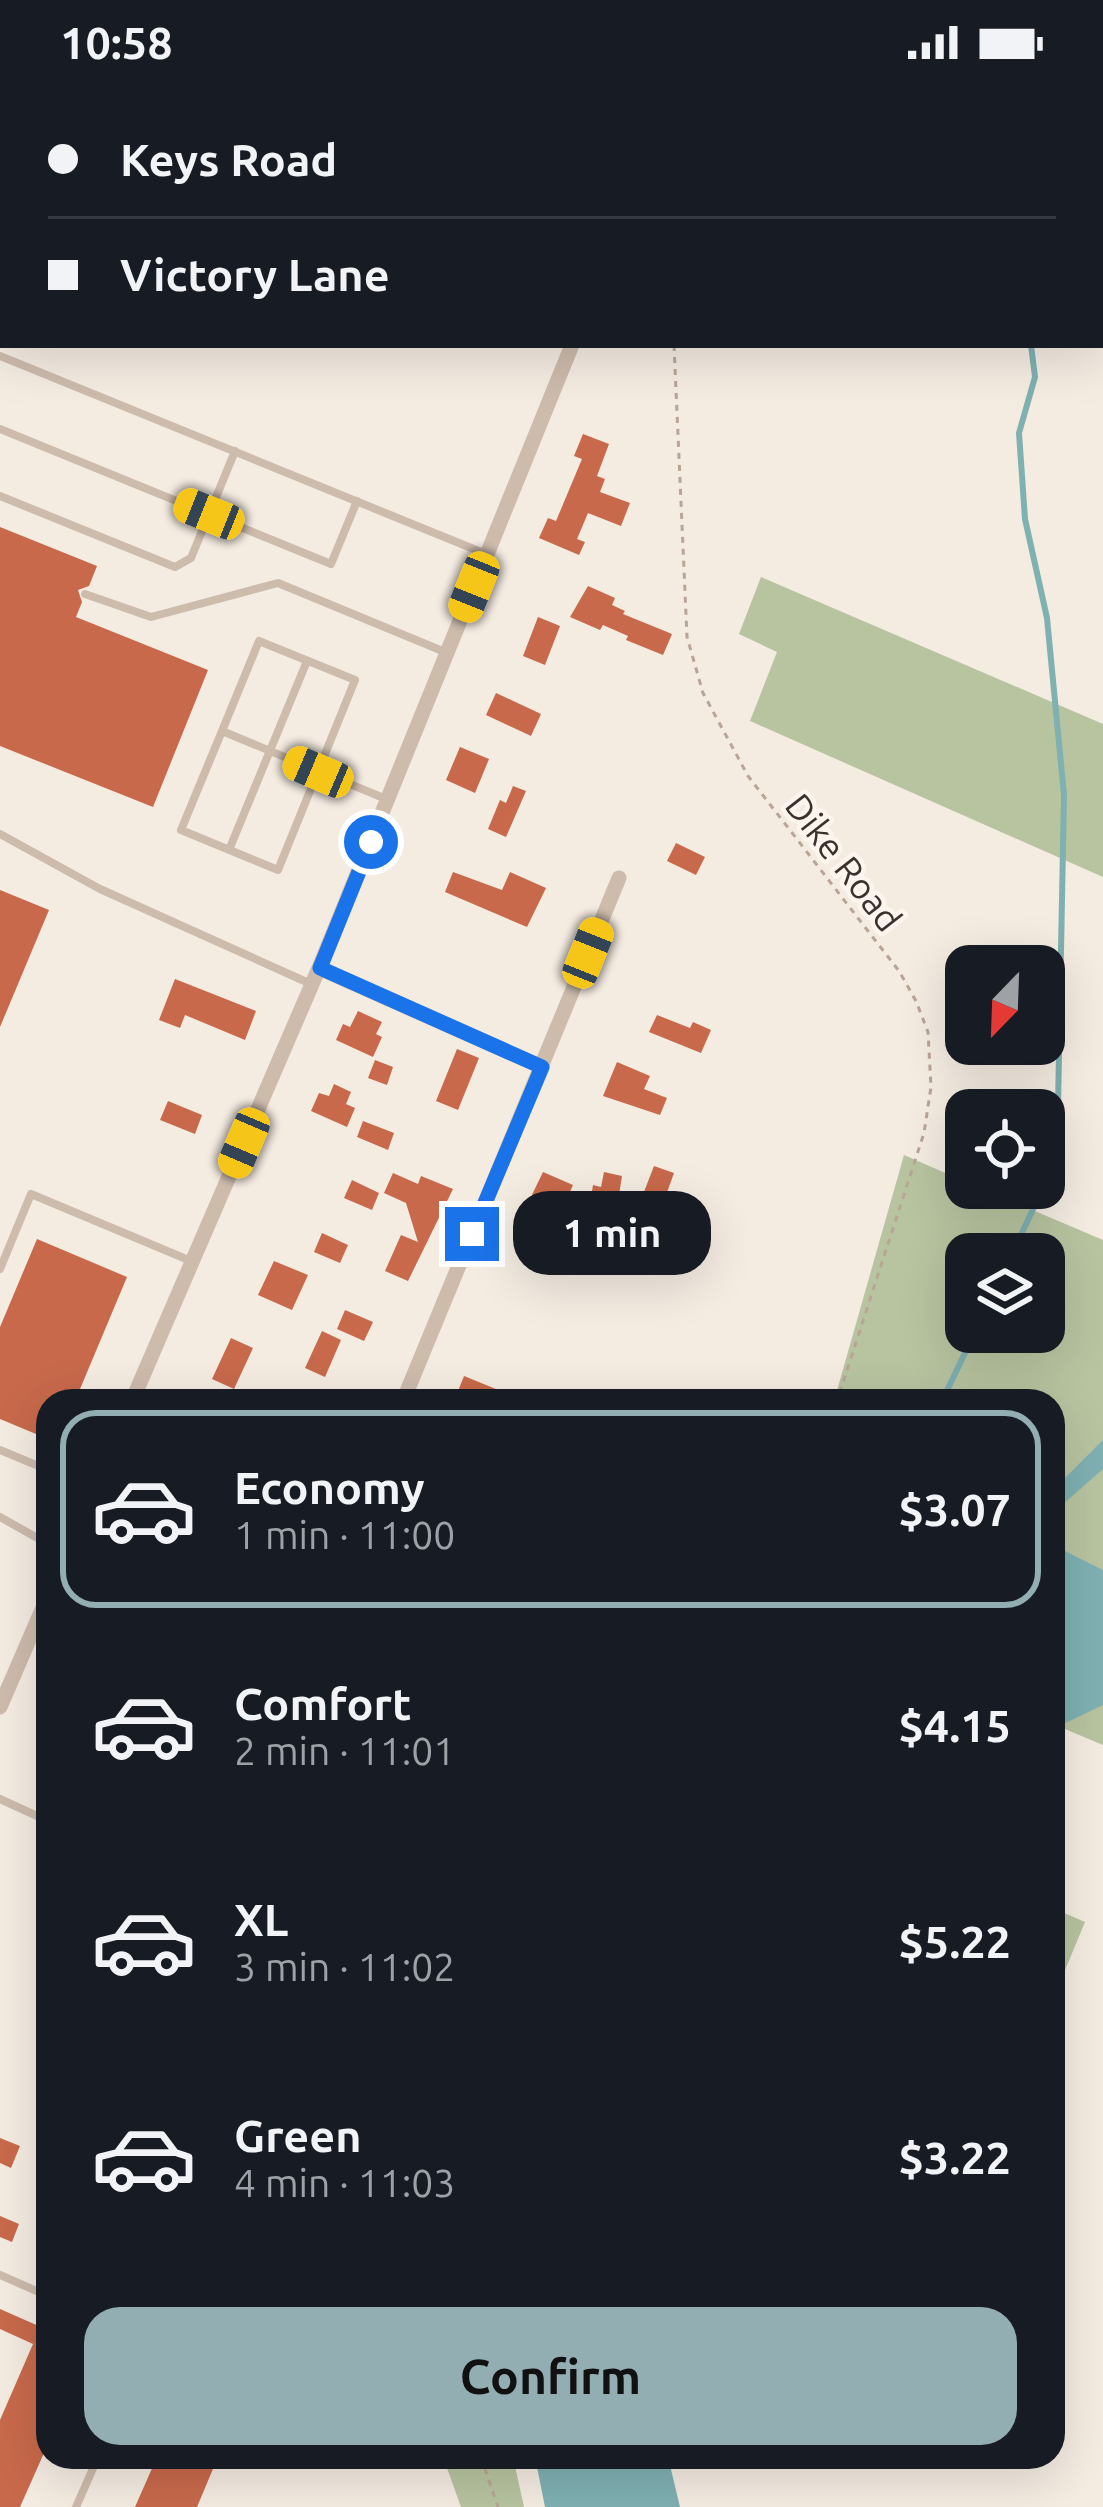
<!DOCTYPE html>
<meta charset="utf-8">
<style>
body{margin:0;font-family:Ubuntu,sans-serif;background:#20242c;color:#f1f3f6;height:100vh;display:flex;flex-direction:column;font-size:45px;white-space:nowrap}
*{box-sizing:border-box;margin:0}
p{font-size:39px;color:#9ea1a6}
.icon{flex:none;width:66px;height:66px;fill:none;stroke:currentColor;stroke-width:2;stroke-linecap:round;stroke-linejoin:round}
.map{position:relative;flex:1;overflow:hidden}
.sheet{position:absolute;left:36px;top:1305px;width:1029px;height:1080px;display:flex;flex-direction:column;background:#171b24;border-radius:36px;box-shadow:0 12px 48px #0002}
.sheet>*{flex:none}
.banner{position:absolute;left:0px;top:0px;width:1104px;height:264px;box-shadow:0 12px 48px #0002;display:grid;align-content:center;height:264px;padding:0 48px;background:#171b24}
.needle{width:78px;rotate:203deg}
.tools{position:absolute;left:945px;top:861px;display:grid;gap:24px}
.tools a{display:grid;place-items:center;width:120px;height:120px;border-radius:24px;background:#171b24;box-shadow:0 12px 48px #0002;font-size:60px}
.end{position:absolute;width:54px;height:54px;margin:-27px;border:15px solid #1a73e8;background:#fff;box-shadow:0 0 0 6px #fff}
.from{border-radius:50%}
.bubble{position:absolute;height:84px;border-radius:36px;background:#171b24;box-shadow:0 12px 48px #0002;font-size:39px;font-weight:600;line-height:84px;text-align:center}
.car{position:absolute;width:36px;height:72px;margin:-36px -18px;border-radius:15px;box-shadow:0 0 9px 3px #0007;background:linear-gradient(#f5c518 24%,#345 0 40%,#f5c518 0 76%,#345 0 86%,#f5c518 0)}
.banner b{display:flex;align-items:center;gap:42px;height:114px;font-size:45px}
.banner b+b{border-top:3px solid #363941}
.banner i{width:30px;height:30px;background:#f1f3f6}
ul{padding:21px 0 0;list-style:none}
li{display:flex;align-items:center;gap:36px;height:198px;margin:0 24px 18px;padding:0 24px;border:6px solid transparent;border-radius:36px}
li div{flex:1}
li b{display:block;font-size:45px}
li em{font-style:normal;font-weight:600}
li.active{border-color:#92aeb2}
li>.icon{width:108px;height:108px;stroke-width:1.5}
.cta{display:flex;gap:24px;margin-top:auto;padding:24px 48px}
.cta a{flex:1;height:138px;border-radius:36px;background:#92aeb2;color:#111;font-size:48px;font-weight:600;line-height:138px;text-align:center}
.status{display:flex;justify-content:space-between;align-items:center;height:84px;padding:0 60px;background:#171b24;direction:ltr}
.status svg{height:33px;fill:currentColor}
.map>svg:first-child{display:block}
.green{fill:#b8c4a0;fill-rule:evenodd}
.water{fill:#7fb0b2}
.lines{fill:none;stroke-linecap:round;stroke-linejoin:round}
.stream{stroke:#7fb0b2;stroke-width:6}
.building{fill:#c8694b}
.path{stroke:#b9a596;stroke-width:3;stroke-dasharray:6 6;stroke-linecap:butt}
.service{stroke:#cdbbac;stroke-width:8}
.minor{stroke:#cdbbac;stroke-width:15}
.route{stroke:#1a73e8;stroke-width:15}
.labels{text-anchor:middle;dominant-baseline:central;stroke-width:9;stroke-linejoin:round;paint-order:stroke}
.street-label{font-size:36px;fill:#3b302b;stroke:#fbf5ee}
</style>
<div class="status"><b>10:58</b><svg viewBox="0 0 49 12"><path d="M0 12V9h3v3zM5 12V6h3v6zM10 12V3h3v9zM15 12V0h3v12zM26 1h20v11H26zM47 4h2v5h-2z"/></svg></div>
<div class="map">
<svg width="1103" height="2423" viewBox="0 0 1103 2423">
<rect width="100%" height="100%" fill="#f4ebe1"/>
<path class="green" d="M809,0H1103V126L1101,3Z
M761,493L1103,640V793L750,637L777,568L739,550Z
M904,1071L966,1098V1104H981L1103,1156V1493L1053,1472V1317H834ZM966,1170H1044V1248H966Z
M1053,1583L1103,1604V1661L1053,1640Z
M1053,1824L1085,1838L1053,1915Z
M443,2373H513L524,2423H461Z"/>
<path class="water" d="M1103,1356V1385L1053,1429V1406Z
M1053,1461L1103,1486V1621L1053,1645Z
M535,2373H668L680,2423H545Z"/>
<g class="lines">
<path class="stream" d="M986,0L988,3
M1031,261L1035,293L1019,349L1025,435L1047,534L1064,711L1057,1074L1044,1102
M1012,1170L1043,1104
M942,1317L975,1248"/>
</g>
<path class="building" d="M583,350L609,360L597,392L605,395L600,408L630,419L621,442L588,429L577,455L585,458L579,471L539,454L548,434L556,437L582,375L574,372Z
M0,443L97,482L89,502L78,506L82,518L76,533L208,586L153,723L0,662Z
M588,502L615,514L612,521L625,527L623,530L672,550L663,571L626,556L628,552L603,541L600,546L570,533Z
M538,533L560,542L545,581L523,572Z
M496,609L541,630L531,652L486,631Z
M460,663L489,675L475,709L446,696Z
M513,702L526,707L506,753L488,745L500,716L506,719Z
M676,759L705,773L696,791L667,777Z
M453,788L502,806L510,788L546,804L527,843L445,808Z
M0,806L49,826L0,943Z
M175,895L256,927L245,956L185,931L180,944L159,936Z
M358,927L382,938L376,950L382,953L373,973L336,956L343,940L350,943Z
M657,931L690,944L693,938L711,946L701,969L649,948Z
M457,965L479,974L458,1026L436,1017Z
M375,976L393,983L387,1001L368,994Z
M617,978L650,992L644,1005L667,1014L660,1031L603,1012Z
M334,1000L351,1008L346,1020L355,1024L347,1043L311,1027L319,1009L329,1012Z
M168,1017L202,1031L195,1050L160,1036Z
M363,1037L394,1049L388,1066L357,1053Z
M654,1082L674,1089L660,1128L652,1125L638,1162L625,1157Z
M543,1088L573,1101L560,1130L529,1117Z
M604,1088L622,1092L616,1130L589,1125L593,1101L601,1103Z
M393,1089L418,1100L421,1092L453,1105L408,1197L385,1187L401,1151L418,1158L406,1119L384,1109Z
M352,1096L379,1109L372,1126L344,1114Z
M322,1149L348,1161L340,1179L314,1168Z
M37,1155L127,1193L75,1317H48V1355L0,1335V1243Z
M274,1177L308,1191L292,1226L258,1211Z
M345,1226L373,1238L364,1257L337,1245Z
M322,1247L341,1256L325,1293L305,1284Z
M231,1254L253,1264L234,1305L212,1295Z
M464,1292L523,1316V1317H469L456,1312Z
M0,2054L20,2062L11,2084L0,2079Z
M0,2132L19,2140L12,2158L0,2153Z
M0,2225L41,2243L48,2227V2360L20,2423H0V2336L33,2260L0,2245Z
M157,2373H218L197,2423H135Z"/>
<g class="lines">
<path class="path" d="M667,0V3
M670,3L671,0
M674,261L687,553L703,609L748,692L899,887L916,917L928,948L931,1003L924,1049L837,1317
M481,2373L498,2423"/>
<path class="service" d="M147,3L148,0
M289,3L290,0
M427,3L429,0
M0,272L486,470
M0,345L331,480L357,417
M0,412L175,483L191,474L235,367
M85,510L151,533L278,499L445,568
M222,647L259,557L355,596L278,786L181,746L222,647L386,715
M0,750L100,805L311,900
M229,766L307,577
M0,1185L31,1110L191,1177
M0,1366L48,1386
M0,1433L48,1460
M0,1715L48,1737
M0,2191L48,2212
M76,2423L98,2373"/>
<path class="minor" d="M500,0L504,3
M319,884L542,983
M132,1317L319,884L572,261
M403,1317L619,794
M0,1623L48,1512"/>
</g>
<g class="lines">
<path class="route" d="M371,758L320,884L542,983L472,1150"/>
</g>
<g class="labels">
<g class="street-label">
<text transform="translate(844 778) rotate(52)">Dike Road</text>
</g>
</g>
</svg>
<div class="tools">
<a><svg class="needle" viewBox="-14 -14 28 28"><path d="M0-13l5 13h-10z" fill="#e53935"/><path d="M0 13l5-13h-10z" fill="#9ea1a6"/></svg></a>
<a><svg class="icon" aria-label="locate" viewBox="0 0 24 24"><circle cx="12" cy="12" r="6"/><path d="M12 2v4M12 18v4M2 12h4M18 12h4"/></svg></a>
<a><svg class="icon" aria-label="layers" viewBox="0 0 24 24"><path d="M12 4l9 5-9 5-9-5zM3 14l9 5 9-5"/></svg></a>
</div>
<i class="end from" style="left:371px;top:758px"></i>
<i class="end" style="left:472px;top:1150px"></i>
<div class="bubble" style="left:513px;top:1107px;width:198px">1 min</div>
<i class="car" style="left:209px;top:430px;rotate:292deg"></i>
<i class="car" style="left:474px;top:503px;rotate:202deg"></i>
<i class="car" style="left:318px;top:688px;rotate:293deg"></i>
<i class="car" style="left:588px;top:869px;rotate:22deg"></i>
<i class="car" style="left:244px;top:1059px;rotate:203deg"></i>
<div class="banner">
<b><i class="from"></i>Keys Road</b>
<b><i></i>Victory Lane</b>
</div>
<section class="sheet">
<ul>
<li class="active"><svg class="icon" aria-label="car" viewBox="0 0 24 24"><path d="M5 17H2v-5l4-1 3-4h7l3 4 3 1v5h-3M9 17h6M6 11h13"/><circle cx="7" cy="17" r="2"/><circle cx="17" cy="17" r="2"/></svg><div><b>Economy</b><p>1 min · 11:00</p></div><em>$3.07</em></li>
<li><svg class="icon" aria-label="car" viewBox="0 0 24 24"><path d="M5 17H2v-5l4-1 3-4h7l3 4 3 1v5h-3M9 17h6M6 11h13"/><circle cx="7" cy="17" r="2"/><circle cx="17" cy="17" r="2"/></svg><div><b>Comfort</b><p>2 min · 11:01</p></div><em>$4.15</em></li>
<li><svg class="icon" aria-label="car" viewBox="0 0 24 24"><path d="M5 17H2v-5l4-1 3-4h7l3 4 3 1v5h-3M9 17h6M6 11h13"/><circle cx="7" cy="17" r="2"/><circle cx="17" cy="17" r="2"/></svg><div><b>XL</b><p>3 min · 11:02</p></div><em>$5.22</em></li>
<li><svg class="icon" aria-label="car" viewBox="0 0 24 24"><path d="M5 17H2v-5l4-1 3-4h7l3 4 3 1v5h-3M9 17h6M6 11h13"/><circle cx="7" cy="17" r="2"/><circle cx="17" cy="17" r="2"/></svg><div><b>Green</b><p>4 min · 11:03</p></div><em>$3.22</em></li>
</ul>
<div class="cta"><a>Confirm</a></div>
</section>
</div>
